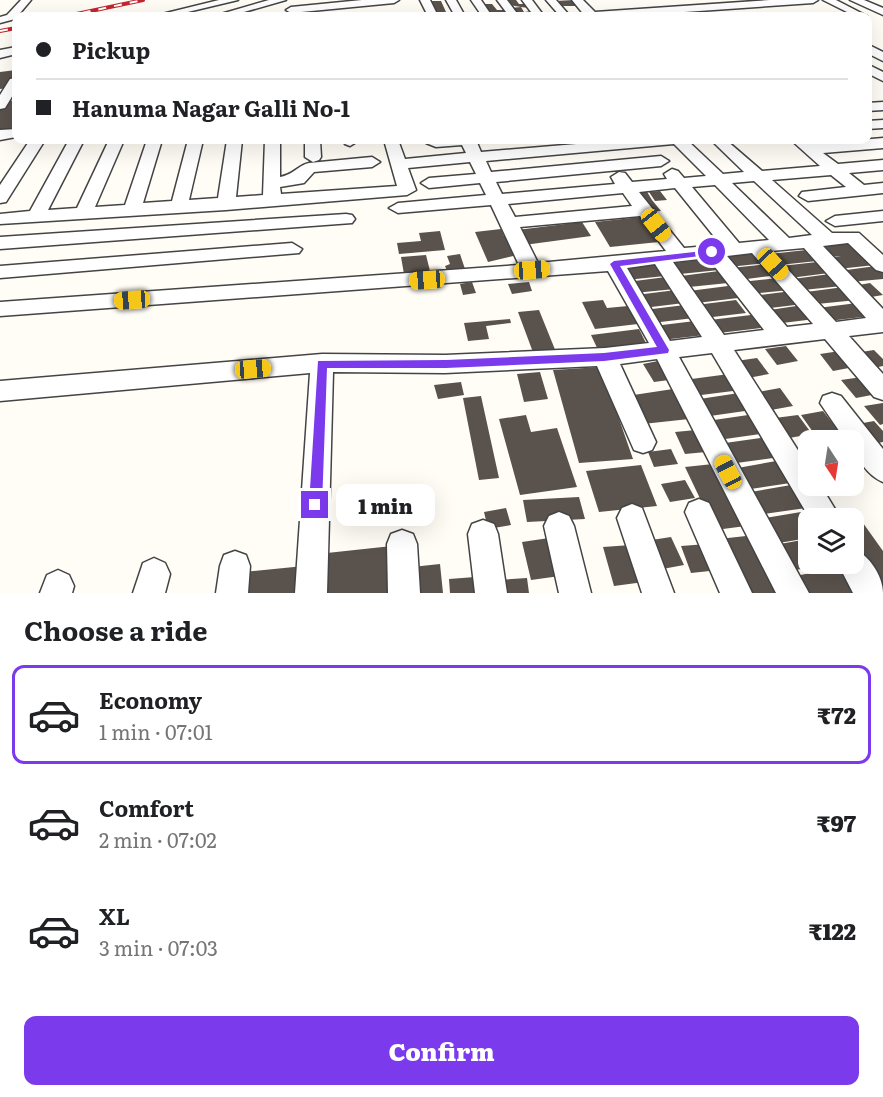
<!DOCTYPE html>
<meta charset="utf-8">
<style>
body{margin:0;font-family:Literata,serif;background:#f2f2f2;color:#202124;height:100vh;display:flex;flex-direction:column;font-size:22px;white-space:nowrap}
*{box-sizing:border-box;margin:0}
p{font-size:20px;color:#757577}
.icon{flex:none;width:33px;height:33px;fill:none;stroke:currentColor;stroke-width:2;stroke-linecap:round;stroke-linejoin:round}
.map{position:relative;height:593px;overflow:hidden}
.side{display:flex;flex-direction:column;background:#fff;flex:1}
.side>*{flex:none}
.guide{position:absolute;left:12px;top:12px;width:860px;height:132px;border-radius:12px;box-shadow:0 6px 24px #0002;display:grid;align-content:center;height:132px;padding:0 24px;background:#fff}
.needle{width:39px;rotate:168deg}
.controls{position:absolute;left:798px;top:430px;display:grid;gap:12px}
.controls a{display:grid;place-items:center;width:66px;height:66px;border-radius:12px;background:#fff;box-shadow:0 6px 24px #0002;font-size:30px}
.end{position:absolute;width:27px;height:27px;margin:-14px;border:8px solid #7c3aed;background:#fff;box-shadow:0 0 0 3px #fff}
.from{border-radius:50%}
.bubble{position:absolute;height:42px;border-radius:12px;background:#fff;box-shadow:0 6px 24px #0002;font-size:20px;font-weight:800;line-height:42px;text-align:center}
.car{position:absolute;width:18px;height:36px;margin:-18px -9px;border-radius:8px;box-shadow:0 0 4px 2px #0007;background:linear-gradient(#f5c518 24%,#345 0 40%,#f5c518 0 76%,#345 0 86%,#f5c518 0)}
.guide b{display:flex;align-items:center;gap:21px;height:57px;font-size:22px}
.guide b+b{border-top:2px solid #e0e0e0}
.guide i{width:15px;height:15px;background:#202124}
ul{padding:0;list-style:none}
li{display:flex;align-items:center;gap:18px;height:99px;margin:0 12px 9px;padding:0 12px;border:3px solid transparent;border-radius:12px}
li div{flex:1}
li b{display:block;font-size:22px}
li em{font-style:normal;font-weight:800}
li.selected{border-color:#7c3aed}
li>.icon{width:54px;height:54px;stroke-width:1.5}
h2{padding:0 24px;font-size:27px;line-height:72px}
.cta{display:flex;gap:12px;margin-top:auto;padding:12px 24px}
.cta a{flex:1;height:69px;border-radius:12px;background:#7c3aed;color:#fff;font-size:24px;font-weight:800;line-height:69px;text-align:center}
.map>svg:first-child{display:block}
.building{fill:#5a524d}
.lines{fill:none;stroke-linecap:round;stroke-linejoin:round}
.minor-casing{stroke:#444;stroke-width:3}
.minor{fill:#fff;fill-rule:evenodd}
.rail-casing{stroke:#c4262e;stroke-width:4}
.rail{stroke:#fff;stroke-width:2;stroke-dasharray:8;stroke-linecap:butt}
.route{fill:#7c3aed}
</style>
<div class="map">
<svg width="883" height="593" viewBox="0 0 883 593">
<rect width="100%" height="100%" fill="#fffdf5"/>
<path class="building" d="M505,0H516L519,4H525L529,8L521,7L524,12L532,11L535,14L515,16L510,8L521,7L509,5Z
M574,0L580,6H561L555,1Z
M430,1H441L446,12H435Z
M483,4H492L497,10H507L510,16H489Z
M16,70V77L8,88L0,89V72Z
M16,100V129L15,132L0,133V108L4,102Z
M646,190L652,200L661,211L648,212L633,191Z
M660,191L667,200L655,201L649,192Z
M641,217L659,242L610,247L595,222Z
M582,222L591,236L524,245L517,230Z
M501,229L504,236L508,235L517,255L488,262L475,232Z
M440,231L445,250L399,254L397,243L421,241L419,233Z
M853,243L875,265L838,269L827,258L841,256L827,257L817,247Z
M806,250L817,261L779,265L770,254Z
M757,252L767,263L729,267L721,256Z
M460,254L467,275L450,278L445,266L450,264L447,256Z
M426,255L431,275L404,274L401,257Z
M710,259L719,270L680,274L673,263Z
M817,262L829,273L790,278L781,266Z
M657,264L665,276L626,280L619,269Z
M768,264L778,275L739,280L731,268Z
M876,266L883,273V279L850,282L839,271Z
M719,271L728,283L689,287L681,276Z
M830,274L842,286L803,290L793,279Z
M666,277L675,289L634,293L627,282Z
M779,278L790,290L750,294L741,282Z
M472,282L476,293L463,295L460,284Z
M529,282L532,291L512,294L508,284Z
M870,283L883,295L865,298L853,286Z
M728,286L738,298L697,303L689,291Z
M844,287L857,300L817,304L806,292Z
M676,290L684,303L643,308L636,295Z
M792,291L803,304L762,309L753,296Z
M603,300L607,308L628,306L638,324L595,329L582,302Z
M736,300L746,313L704,318L696,305Z
M857,303L870,316L829,321L818,308Z
M685,305L694,318L652,323L644,310Z
M803,305L815,319L774,324L763,311Z
M539,310L556,352L534,355L518,312Z
M751,315L761,328L719,333L710,320Z
M510,319L511,323L486,326L489,339L468,341L464,323Z
M695,321L705,335L662,340L654,326Z
M639,329L647,345L599,352L591,335Z
M786,346L798,361L777,365L765,349Z
M874,350L883,359V366L869,369L855,353Z
M840,351L854,367L833,371L820,354Z
M757,358L769,374L748,378L736,361Z
M658,361L669,380L654,382L643,364Z
M601,367L633,459L579,463L553,370Z
M540,372L548,399L524,402L517,374Z
M729,374L741,390L693,396L684,380Z
M862,377L877,394L856,398L841,380Z
M461,382L464,395L438,399L434,385Z
M780,388L793,406L771,410L758,392Z
M673,389L689,419L643,424L627,396Z
M739,393L752,410L703,417L693,400Z
M481,396L499,478L479,480L463,398Z
M883,403V424L880,425L864,406Z
M823,411L838,430L815,435L801,415Z
M755,414L768,433L718,440L707,421Z
M526,415L531,432L557,428L577,487L520,495L499,419Z
M798,415L812,434L789,438L775,418Z
M874,421L883,431V442L868,445L852,425Z
M696,430L706,452L685,454L675,432Z
M767,437L781,457L729,464L718,444Z
M671,449L678,464L654,467L648,452Z
M782,460L797,482L744,490L732,469Z
M713,464L746,526L715,530L685,467Z
M641,465L657,506L599,512L586,471Z
M685,480L695,498L670,502L661,484Z
M797,484L813,507L757,515L745,493Z
M579,497L585,519L527,522L523,500Z
M506,508L511,525L488,529L484,512Z
M813,510L819,519H808V538L773,544L759,519Z
M863,523L883,551V587H880L854,549V525Z
M755,535L785,593H744L719,539Z
M671,537L684,565L657,570L645,541Z
M549,538L560,576L531,580L522,542Z
M808,539V564L826,565L789,571L774,545Z
M707,544L719,570L691,573L681,546Z
M631,545L644,582L614,586L603,547Z
M392,546L394,593H325L327,553Z
M440,564L443,593H414L412,567Z
M304,566L302,593H240L243,572Z
M847,566L865,593H799L790,577Z
M475,577L477,593H450L449,579Z
M527,578L529,593H502L499,580Z"/>
<g class="lines">
<defs>
<path id="minor" d="M21,0H31L15,19L0,23V17L7,15Z
M219,0H238L171,16H154Z
M269,0H286L230,16H214Z
M362,0H399L394,3L291,13L286,10L291,7Z
M420,0H430L438,16H428Z
M446,0H456L465,16H455Z
M471,0H481L492,16H482Z
M497,0H507L519,16H509Z
M522,0H532L544,16H534Z
M546,0H556L570,16H560Z
M572,0H583L595,12L770,0H818L813,3L627,16H585Z
M823,0H836L867,16H855Z
M850,0H864L883,8V15Z
M867,44L883,52V61L867,53Z
M16,47V54L0,58V50Z
M867,64L883,72V81L867,73Z
M16,78V90L5,108L0,109V95L10,79Z
M883,102V110L867,111V103Z
M883,120V128L867,129V121Z
M16,129V137L0,140V130Z
M883,138V148L823,153L838,164L883,160V170L849,173L864,185L883,183V193L808,201L799,196L802,192L846,187L831,175L772,180L832,233H859L883,255V272L876,270L848,243L823,246L883,309V332L849,336L883,374V400L874,397L825,339L734,350L808,466V486H821L841,519H810L712,353L679,357L809,593H776L657,359L620,364L656,442L652,450L643,453L634,450L597,366L445,373L333,372L327,593H295L310,373L0,401V381L322,354L445,355L605,348L649,343L608,271L0,316V302L519,265L491,205L398,213L389,208L398,203L486,195L480,183L429,188L421,183L429,178L476,174L470,162L408,168L416,190L407,195L226,210L0,224V214L30,211L69,140H84L48,210L77,208L109,140H124L95,207L125,205L147,140H162L143,203L172,201L188,140H203L189,200L218,198L227,140H242L236,197L263,195L265,140H280V177C295,174 297,166 309,163L372,157L380,162L372,167L314,172L304,183L280,187L281,194L397,186L384,140H398L405,159L466,153L462,145L436,147L426,143L424,140H476L481,152L624,140H687L723,174L744,172L711,140H726L762,171L820,166L791,140H807L813,144ZM674,144L706,176L684,178L678,171L672,169L664,174L667,179L632,182L625,173L619,172L611,177L615,184L502,194L496,182L661,166L669,161L661,156L491,172L486,161ZM754,181L812,235L789,238L732,183ZM715,185L769,240L739,243L692,187ZM675,188L721,245L684,248L639,192ZM623,193L632,206L515,217L508,204ZM640,216L666,251L538,263L520,227ZM804,248L866,318L836,322L771,251ZM752,253L813,324L787,327L727,256ZM708,258L764,330L724,335L673,262ZM655,264L702,337L670,341L627,268Z
M30,140H45L6,202L0,203V185Z
M305,140H320L321,157L319,160L313,162L305,157Z
M343,140H357L358,141L350,146L345,144Z
M883,211V221L835,226L826,221L835,216Z
M346,214L352,215L355,219L352,223L0,249V237Z
M292,243L302,249L299,253L0,278V266Z
M832,393L841,396L883,449V482C868,476 854,457 854,441H846L820,403L823,396Z
M699,499L709,503L752,593H720L685,512L689,503Z
M632,504L642,508L674,593H642L617,518L622,508Z
M559,512L569,516L574,526L591,593H559L544,526L549,516Z
M483,520L494,524L498,534L507,593H475L468,534L472,524Z
M402,530L413,534L417,544L420,593H388L387,544L391,534Z
M854,549C869,555 883,576 883,593H853L838,564H854Z
M235,551L246,555L250,566L248,593H216L220,566L224,555Z
M154,558L165,563L170,574L165,593H133L143,563Z
M58,570L69,575L74,586L72,593H40L47,575Z"/>
</defs>
<use href="#minor" class="minor-casing"/>
<use href="#minor" class="minor"/>
<defs>
<path id="rail" d="M67,16L143,0
M0,31L16,28"/>
</defs>
<use href="#rail" class="rail-casing"/>
<use href="#rail" class="rail"/>
</g>
<path class="route" d="M712,250L717,252L716,254L620,266L669,350L668,353L604,361L446,368H327L322,505L320,509H311L309,505L318,361L446,360L604,353L657,347L610,264L614,261Z"/>
</svg>
<div class="controls">
<a><svg class="needle" viewBox="-14 -14 28 28"><path d="M0-13l5 13h-10z" fill="#e53935"/><path d="M0 13l5-13h-10z" fill="#757577"/></svg></a>
<a><svg class="icon" aria-label="layers" viewBox="0 0 24 24"><path d="M12 4l9 5-9 5-9-5zM3 14l9 5 9-5"/></svg></a>
</div>
<i class="end from" style="left:712px;top:252px"></i>
<i class="end" style="left:315px;top:505px"></i>
<div class="bubble" style="left:336px;top:484px;width:99px">1 min</div>
<i class="car" style="left:656px;top:225px;rotate:142deg"></i>
<i class="car" style="left:773px;top:264px;rotate:137deg"></i>
<i class="car" style="left:532px;top:270px;rotate:86deg"></i>
<i class="car" style="left:427px;top:280px;rotate:266deg"></i>
<i class="car" style="left:132px;top:300px;rotate:266deg"></i>
<i class="car" style="left:253px;top:369px;rotate:86deg"></i>
<i class="car" style="left:728px;top:472px;rotate:332deg"></i>
<div class="guide">
<b><i class="from"></i>Pickup</b>
<b><i></i>Hanuma Nagar Galli No-1</b>
</div>
</div>
<section class="side">
<h2>Choose a ride</h2>
<ul>
<li class="selected"><svg class="icon" aria-label="car" viewBox="0 0 24 24"><path d="M5 17H2v-5l4-1 3-4h7l3 4 3 1v5h-3M9 17h6M6 11h13"/><circle cx="7" cy="17" r="2"/><circle cx="17" cy="17" r="2"/></svg><div><b>Economy</b><p>1 min · 07:01</p></div><em>₹72</em></li>
<li><svg class="icon" aria-label="car" viewBox="0 0 24 24"><path d="M5 17H2v-5l4-1 3-4h7l3 4 3 1v5h-3M9 17h6M6 11h13"/><circle cx="7" cy="17" r="2"/><circle cx="17" cy="17" r="2"/></svg><div><b>Comfort</b><p>2 min · 07:02</p></div><em>₹97</em></li>
<li><svg class="icon" aria-label="car" viewBox="0 0 24 24"><path d="M5 17H2v-5l4-1 3-4h7l3 4 3 1v5h-3M9 17h6M6 11h13"/><circle cx="7" cy="17" r="2"/><circle cx="17" cy="17" r="2"/></svg><div><b>XL</b><p>3 min · 07:03</p></div><em>₹122</em></li>
</ul>
<div class="cta"><a>Confirm</a></div>
</section>
